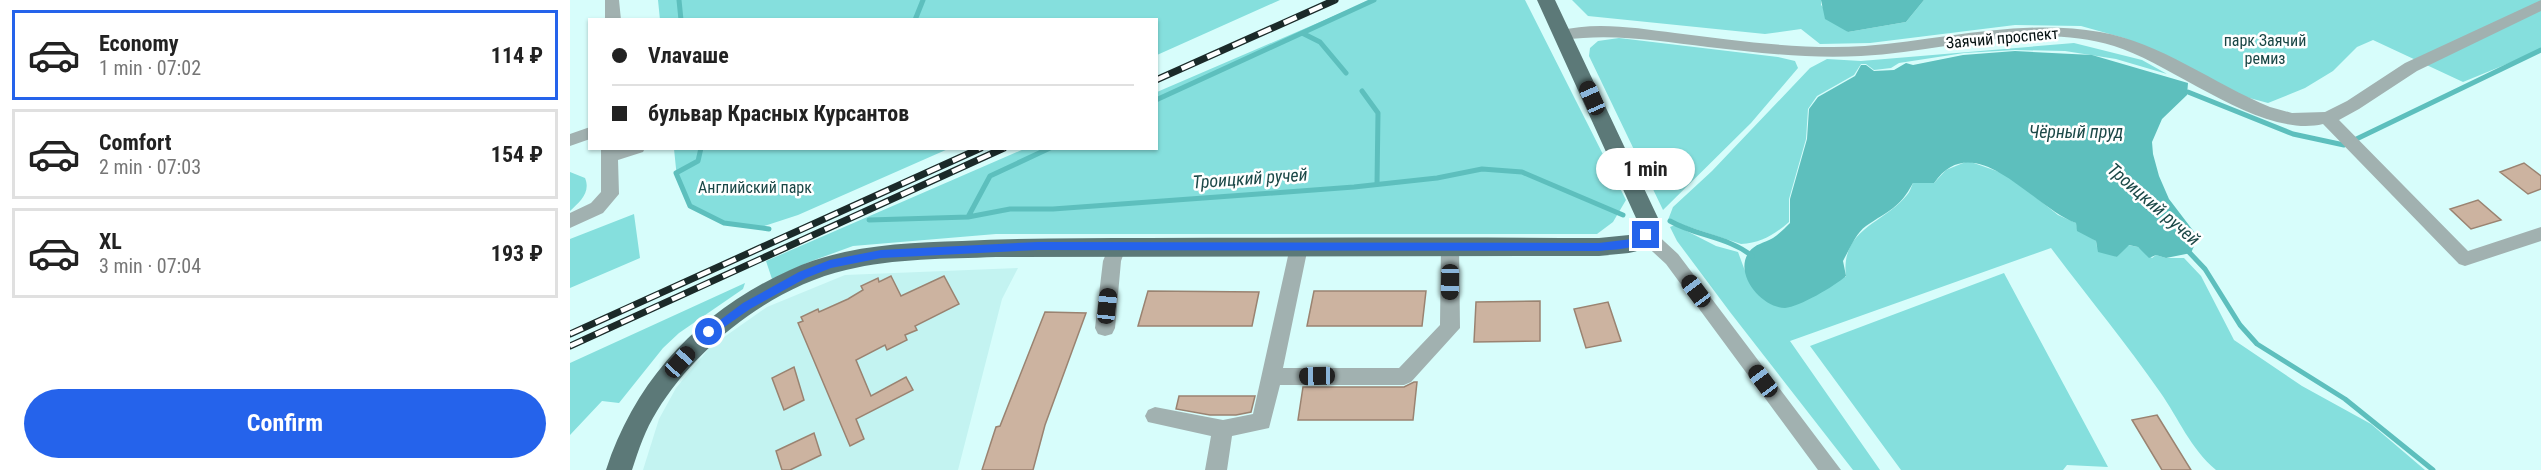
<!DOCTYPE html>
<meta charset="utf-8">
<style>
body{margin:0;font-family:"Roboto Condensed",sans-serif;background:#f6f6f6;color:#222;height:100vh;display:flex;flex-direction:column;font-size:22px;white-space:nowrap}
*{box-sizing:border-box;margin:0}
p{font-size:20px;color:#767676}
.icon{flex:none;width:33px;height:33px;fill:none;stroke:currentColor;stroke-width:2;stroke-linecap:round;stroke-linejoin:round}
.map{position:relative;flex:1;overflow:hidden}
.details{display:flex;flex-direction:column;background:#fff;width:570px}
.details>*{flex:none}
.guide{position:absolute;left:18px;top:18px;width:570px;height:132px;border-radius:0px;box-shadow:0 2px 4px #0004;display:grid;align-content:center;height:132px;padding:0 24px;background:#fff}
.end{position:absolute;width:27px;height:27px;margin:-14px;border:8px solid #2563eb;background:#fff;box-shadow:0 0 0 3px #fff}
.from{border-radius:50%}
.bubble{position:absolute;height:42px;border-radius:21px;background:#fff;box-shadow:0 2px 4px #0004;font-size:20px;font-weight:700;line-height:42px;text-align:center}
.car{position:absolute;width:18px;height:36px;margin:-18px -9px;border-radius:8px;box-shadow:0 0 4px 2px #0007;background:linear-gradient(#222 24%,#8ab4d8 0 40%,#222 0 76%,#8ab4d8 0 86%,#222 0)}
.guide b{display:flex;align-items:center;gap:21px;height:57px;font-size:22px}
.guide b+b{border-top:2px solid #e0e0e0}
.guide i{width:15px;height:15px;background:#222}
ul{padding:10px 0 0;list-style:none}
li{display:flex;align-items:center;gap:18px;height:90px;margin:0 12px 9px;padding:0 12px;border:3px solid #e0e0e0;border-radius:0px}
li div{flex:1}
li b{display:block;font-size:22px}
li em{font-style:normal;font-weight:700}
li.selected{border-color:#2563eb}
li>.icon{width:54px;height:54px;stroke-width:1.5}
.cta{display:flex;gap:12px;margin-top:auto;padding:12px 24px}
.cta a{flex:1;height:69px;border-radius:36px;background:#2563eb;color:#fff;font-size:24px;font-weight:700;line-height:69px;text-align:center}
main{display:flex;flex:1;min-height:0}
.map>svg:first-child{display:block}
.built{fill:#c3f3f1}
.green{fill:#85dfdd}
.water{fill:#5dbfbd}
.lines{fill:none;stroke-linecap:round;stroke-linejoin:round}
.stream{stroke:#5dbfbd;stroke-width:5}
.building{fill:#ccb3a0;stroke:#9a8371;stroke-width:1.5}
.minor{fill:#a1b1b0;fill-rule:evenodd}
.major{fill:#5c7978;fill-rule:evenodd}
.rail-casing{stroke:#1b2a29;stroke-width:7}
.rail{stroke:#fff;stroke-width:4.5;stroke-dasharray:14;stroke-linecap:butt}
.route{fill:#2563eb}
.labels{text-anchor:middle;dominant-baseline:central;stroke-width:5;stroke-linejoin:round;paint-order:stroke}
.street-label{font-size:16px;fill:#041010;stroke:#fff}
.park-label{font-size:16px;fill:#1a4746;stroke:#fff}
.water-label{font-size:18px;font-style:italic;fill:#1c4948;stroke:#fff}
</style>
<main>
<section class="details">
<ul>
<li class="selected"><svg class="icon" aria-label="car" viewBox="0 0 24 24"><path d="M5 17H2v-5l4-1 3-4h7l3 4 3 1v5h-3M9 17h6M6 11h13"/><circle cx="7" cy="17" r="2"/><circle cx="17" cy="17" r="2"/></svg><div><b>Economy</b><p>1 min · 07:02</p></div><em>114 ₽</em></li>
<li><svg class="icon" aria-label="car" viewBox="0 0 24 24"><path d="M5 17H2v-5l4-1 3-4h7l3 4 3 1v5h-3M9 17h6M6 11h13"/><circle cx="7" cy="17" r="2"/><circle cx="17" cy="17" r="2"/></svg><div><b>Comfort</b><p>2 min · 07:03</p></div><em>154 ₽</em></li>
<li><svg class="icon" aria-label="car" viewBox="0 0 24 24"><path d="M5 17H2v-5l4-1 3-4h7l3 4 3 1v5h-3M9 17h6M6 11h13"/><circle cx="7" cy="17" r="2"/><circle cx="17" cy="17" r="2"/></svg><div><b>XL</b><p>3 min · 07:04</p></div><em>193 ₽</em></li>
</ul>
<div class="cta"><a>Confirm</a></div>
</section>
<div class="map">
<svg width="1971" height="470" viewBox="0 0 1971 470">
<rect width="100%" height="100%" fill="#d7fdfb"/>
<path class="built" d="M448,268L432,299L388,470H73L89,419L106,388L140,347L197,307L275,275Z"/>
<path class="green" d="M88,0H710L587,55L586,20H90Z
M801,0H955L1056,200L1043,222L1027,234H426L283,246L239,262L202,279L196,261L454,149L586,148L587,92Z
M1002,0H1251V5L1278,32L1336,22L1354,0H1971V50L1893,82L1803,40L1787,47L1763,71L1735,88L1698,103L1672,96L1554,38L1511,26L1445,25L1300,43L1250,44L1231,29L1195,34L1018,16Z
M1049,38L1208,57L1225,61L1228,68L1181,123L1093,210L1019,56L1020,48L1028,41Z
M1504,43L1572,60L1597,74L1546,59L1495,51L1445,50L1394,53L1329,63L1321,68L1304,70L1296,64H1291L1284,75L1247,96L1238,109L1236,139L1219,199V222C1204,235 1191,243 1171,244L1098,220L1103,207L1142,171L1240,68L1257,59L1291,61Z
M104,149V148L378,149L228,215L191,227L154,223L120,206L107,178Z
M1398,161L1438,175L1488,215L1506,223L1507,228L1526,241L1527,247L1547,257L1558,245L1568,247L1582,258L1586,255L1596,258H1614L1631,276L1664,340L1732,386L1801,424L1855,470H1646C1620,448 1609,419 1590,392C1556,343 1517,296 1481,248L1220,341L1310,470H1283L1160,312L1107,241L1100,227L1105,225L1146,246L1168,252L1175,271L1276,277C1270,228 1314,224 1337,195C1340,192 1341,187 1343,183H1364L1376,170Z
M0,172L15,178C21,192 10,202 0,211Z
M64,214L70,258L0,288V239Z
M1434,273L1538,467L1497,465L1493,470H1331L1240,346Z
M175,283L173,289L109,333L93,348L49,403L32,401L0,435V363Z"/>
<path class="water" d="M1251,0H1354L1336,22L1278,32L1255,19Z
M1445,51L1522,55L1618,83L1617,95L1592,119L1582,142L1583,154L1589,176L1599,199L1628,237L1621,253L1596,258L1586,255L1579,258L1568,247L1559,245L1547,257L1528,252L1526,241L1507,231L1506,223C1464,209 1405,124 1364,183H1343C1329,209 1319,210 1296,226C1286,233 1279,250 1273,261L1276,276C1265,286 1229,307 1215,308C1192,308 1163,274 1179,252C1185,244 1194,243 1203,238C1209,234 1215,228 1220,223V199L1237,139L1239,109L1248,97L1285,76L1291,65H1296L1304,71L1324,70L1336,63L1343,65L1393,55Z"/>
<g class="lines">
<path class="stream" d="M109,0L111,20
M345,20L353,0
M732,33L750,42L776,73
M792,91L808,113L807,184
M1618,92L1723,134L1774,145L1971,50
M586,100L804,0
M131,148L128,161L106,173L120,206L154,223L199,229
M398,217L420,176L480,148
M299,220L398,217L440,209H483L784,187L867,178L912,169L952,172L1053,215
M1100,221C1126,236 1159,237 1182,256
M1617,250L1635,269L1670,325L1687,344L1775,399L1863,470"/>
</g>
<path class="building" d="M1954,163L1971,176V189L1958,194L1930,172Z
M1908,200L1931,220L1901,229L1880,209Z
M321,276L331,296L374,276L389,304L345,326L347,330L335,335L337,340L317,350L315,345L286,360L301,396L336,377L343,390L286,419L294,439L280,446L228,323L233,321L231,317L248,309L249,312L278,299L293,290L291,286L308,278L309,282Z
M578,291L689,292L682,326H568Z
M744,291H856L852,326H737Z
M970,301V341L904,342L906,302Z
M1038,302L1051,341L1016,348L1004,309Z
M475,312L516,313L475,425L463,470H412L426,427L430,426Z
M224,367L234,400L214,410L202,378Z
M844,382H847L843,420H728L733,387H834Z
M609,396H685L681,412L666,415H640L606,409Z
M1587,415L1621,470H1592L1562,420Z
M244,433L251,455L220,470H212L206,451Z"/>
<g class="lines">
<path class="minor" d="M35,0H49L51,20H35Z
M1971,0V11L1847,71L1789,109L1769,120L1898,251L1971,227V241L1895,266L1889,264L1753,124C1691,139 1603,64 1544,46C1462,21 1374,52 1291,56C1240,59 1189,53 1138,47C1089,41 1042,33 993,40L985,35L988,31C1025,21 1067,28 1105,33C1168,41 1232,50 1295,46C1373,40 1452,18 1530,32C1590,42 1644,84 1700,107L1722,113L1755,112L1777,101L1835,63Z
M20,127V139L0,146V134Z
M31,148H75L73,152L48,160L49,194L33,213L0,228V213L21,203L31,192Z
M1076,228L1082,230L1108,254L1271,470H1248L1096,264L1070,240L1067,235L1070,230Z
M880,239L886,241L889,246L890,328L841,382L834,385H710L699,428L662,436L657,470H635L641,436L578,422L575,416L578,410L585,407L653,420L683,414L720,247L723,242H735L738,247L713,368H829L870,325L871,246L874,241Z
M547,240L553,242L556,247L551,261L545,328L542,334L535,336L528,334L525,328L533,261L541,242Z"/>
<path class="major" d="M967,0H985L1088,218C1086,257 1061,252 1029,256L426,257C376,259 325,258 276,270C202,287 126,347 87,411C75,430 69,449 62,470H36C66,378 131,310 220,270C274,245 333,243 392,241C454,238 516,238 578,238C729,238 879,237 1029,238L1059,235L1065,231L1066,218Z"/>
<defs>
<path id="rail" d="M586,80L765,0
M0,334L411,148
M0,346L434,148"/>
</defs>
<use href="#rail" class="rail-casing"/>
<use href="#rail" class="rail"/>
</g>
<path class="route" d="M1076,232L1081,235C1068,250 1047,249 1029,251L468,250L311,258L261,268L236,278L180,309L143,335L139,337L134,332L173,303L229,272L260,260L311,250L468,242L1029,243L1062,239Z"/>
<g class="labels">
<g class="street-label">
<text transform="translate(1432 38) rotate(-5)">Заячий проспект</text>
</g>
<g class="park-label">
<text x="1695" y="40">парк Заячий<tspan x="1695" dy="18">ремиз</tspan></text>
<text x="185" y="187">Английский парк</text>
</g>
<g class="water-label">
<text x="1506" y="131">Чёрный пруд</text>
<text transform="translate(680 178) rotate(-4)">Троицкий ручей</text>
<text transform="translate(1584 204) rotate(41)">Троицкий ручей</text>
</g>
</g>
</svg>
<i class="end from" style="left:139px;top:332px"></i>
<i class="end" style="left:1076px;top:235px"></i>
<div class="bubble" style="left:1026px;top:148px;width:99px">1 min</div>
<i class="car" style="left:1022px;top:98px;rotate:336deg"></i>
<i class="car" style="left:880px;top:282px;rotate:181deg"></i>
<i class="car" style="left:1126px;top:291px;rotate:323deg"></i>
<i class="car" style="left:537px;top:306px;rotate:6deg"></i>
<i class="car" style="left:110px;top:362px;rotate:42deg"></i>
<i class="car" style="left:747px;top:376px;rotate:269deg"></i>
<i class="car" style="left:1193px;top:381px;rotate:323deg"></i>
<div class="guide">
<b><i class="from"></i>Vлаvаше</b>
<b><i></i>бульвар Красных Курсантов</b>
</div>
</div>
</main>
